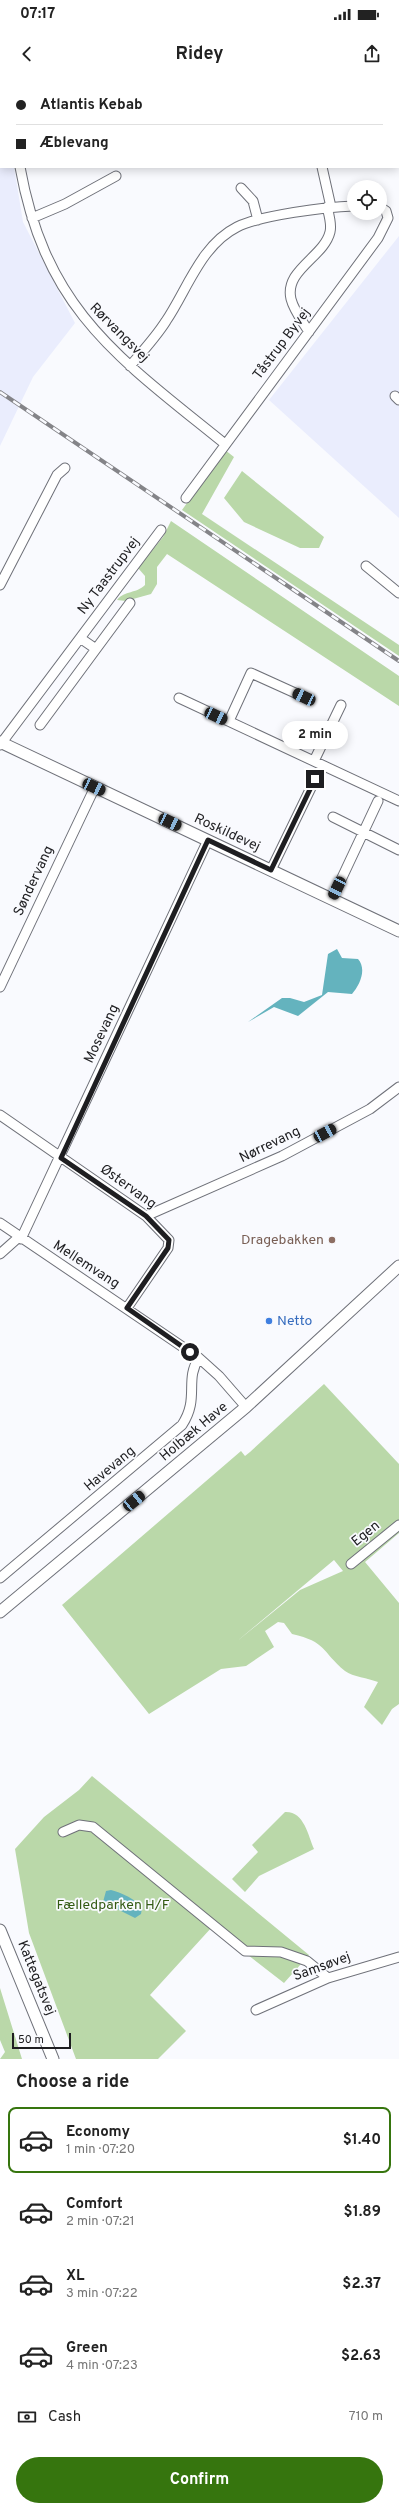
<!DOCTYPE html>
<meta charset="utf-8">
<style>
body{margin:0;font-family:Overpass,sans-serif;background:#f2f2f2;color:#222;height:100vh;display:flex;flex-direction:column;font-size:15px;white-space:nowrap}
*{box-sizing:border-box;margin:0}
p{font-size:13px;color:#767676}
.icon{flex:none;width:22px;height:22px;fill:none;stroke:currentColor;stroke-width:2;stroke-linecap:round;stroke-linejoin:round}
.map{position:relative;height:1979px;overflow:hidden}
.side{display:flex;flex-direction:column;background:#fff;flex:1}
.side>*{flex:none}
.banner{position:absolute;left:0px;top:0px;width:399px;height:88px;box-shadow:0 2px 10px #0003;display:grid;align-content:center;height:88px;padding:0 16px;background:#fff}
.tools{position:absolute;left:347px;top:100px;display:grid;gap:8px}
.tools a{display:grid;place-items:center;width:40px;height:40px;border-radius:50%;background:#fff;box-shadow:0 2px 10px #0003;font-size:20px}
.scale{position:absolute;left:12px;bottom:10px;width:59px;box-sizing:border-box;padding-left:4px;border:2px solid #1e1e21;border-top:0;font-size:11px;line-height:14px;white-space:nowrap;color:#1e1e21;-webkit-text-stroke:3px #f9fafe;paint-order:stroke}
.end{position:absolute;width:18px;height:18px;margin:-9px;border:5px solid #1e1e21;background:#fff;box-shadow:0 0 0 2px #fff}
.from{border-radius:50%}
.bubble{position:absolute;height:28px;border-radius:14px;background:#fff;box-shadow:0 2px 10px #0003;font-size:13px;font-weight:700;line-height:28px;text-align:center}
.car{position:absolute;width:12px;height:24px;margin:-12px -6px;border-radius:5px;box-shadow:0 0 3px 1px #0007;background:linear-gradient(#222 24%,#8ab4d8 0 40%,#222 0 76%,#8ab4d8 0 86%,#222 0)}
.banner b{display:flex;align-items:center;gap:14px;height:38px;font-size:15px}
.banner b+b{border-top:1px solid #e0e0e0}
.banner i{width:10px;height:10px;background:#222}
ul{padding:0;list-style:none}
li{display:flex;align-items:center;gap:12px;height:66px;margin:0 8px 6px;padding:0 8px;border:2px solid transparent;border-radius:8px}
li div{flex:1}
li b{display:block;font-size:15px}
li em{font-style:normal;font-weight:700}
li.active{border-color:#36750e}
li>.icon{width:36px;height:36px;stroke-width:1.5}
h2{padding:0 16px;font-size:18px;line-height:48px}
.pay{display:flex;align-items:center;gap:10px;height:44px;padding:0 16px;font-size:15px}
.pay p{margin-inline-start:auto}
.cta{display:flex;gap:8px;margin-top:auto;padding:8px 16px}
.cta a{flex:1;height:46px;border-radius:24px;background:#36750e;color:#fff;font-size:16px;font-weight:700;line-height:46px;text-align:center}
.status{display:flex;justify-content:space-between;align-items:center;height:28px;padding:0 20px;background:#fff;direction:ltr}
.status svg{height:11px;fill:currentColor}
header{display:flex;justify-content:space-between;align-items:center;height:52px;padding:0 16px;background:#fff;font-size:18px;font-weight:700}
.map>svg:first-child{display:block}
.built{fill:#eaedfd}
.green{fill:#bad8a9;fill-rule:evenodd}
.water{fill:#64b3be}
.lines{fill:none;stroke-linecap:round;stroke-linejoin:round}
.minor-casing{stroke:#6f7179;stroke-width:11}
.tertiary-casing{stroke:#6f7179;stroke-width:13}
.primary-casing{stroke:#6f7179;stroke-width:16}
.minor{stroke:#fff;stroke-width:9}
.tertiary{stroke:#fff;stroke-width:11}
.primary{stroke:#fff;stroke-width:14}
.rail-casing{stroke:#848488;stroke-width:4}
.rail{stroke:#f9fafe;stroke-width:2.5;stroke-dasharray:8;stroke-linecap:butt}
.route{stroke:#1e1e21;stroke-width:5}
.education-dot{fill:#8d6e63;stroke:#f9fafe;stroke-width:1.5}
.shop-dot{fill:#3f7fe0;stroke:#f9fafe;stroke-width:1.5}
.labels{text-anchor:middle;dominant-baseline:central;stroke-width:3.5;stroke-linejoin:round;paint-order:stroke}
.street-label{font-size:14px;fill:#1e1e21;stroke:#f9fafe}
.education-label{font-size:14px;fill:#785e54;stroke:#f9fafe;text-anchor:end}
.shop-label{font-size:14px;fill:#366cbe;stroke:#f9fafe;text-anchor:start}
.park-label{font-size:14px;fill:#335b13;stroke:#f9fafe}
</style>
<div class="status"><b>07:17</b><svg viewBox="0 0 49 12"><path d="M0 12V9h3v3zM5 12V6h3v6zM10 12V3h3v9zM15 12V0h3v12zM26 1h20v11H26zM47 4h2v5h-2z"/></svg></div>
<header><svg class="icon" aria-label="back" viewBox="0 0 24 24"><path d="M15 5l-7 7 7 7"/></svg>Ridey<svg class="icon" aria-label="share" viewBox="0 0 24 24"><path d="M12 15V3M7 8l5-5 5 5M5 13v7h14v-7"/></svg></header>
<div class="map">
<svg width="399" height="1979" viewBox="0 0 399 1979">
<rect width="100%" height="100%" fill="#f9fafe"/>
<path class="built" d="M0,0H64L1,1V87H14L23,142L75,243L33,297L0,366Z
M399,156V438L269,320Z"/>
<path class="green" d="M225,370L234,377L202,434L399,565V576L182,430Z
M242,391L324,457L319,468H300L244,442L224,418Z
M171,441L399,596V626L167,474L157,487V504L151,514L126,521L117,520C125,510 136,514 145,505V496L138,488L163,457Z
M324,1304L399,1384V1453L365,1482L399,1523V1624L392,1629L382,1645L364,1627L378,1602C368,1598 353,1597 345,1591C321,1571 327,1562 292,1554L284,1543L278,1542L265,1551L274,1567L246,1586L221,1589L149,1634L62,1525L241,1371L245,1376L250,1372ZM334,1480L343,1491L300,1510L236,1562Z
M92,1696L309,1875L284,1903L212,1847L150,1915L186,1951L158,1979H76L29,1853L15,1769L44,1737L79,1710Z
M285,1732C304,1731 308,1755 314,1769L259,1796L245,1812L232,1799L258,1772L252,1765Z
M0,1908L22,1979H0L5,1972L0,1960Z"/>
<path class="water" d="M337,869L342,878L358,879C367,889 360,905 352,914L328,912L298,936L274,927L248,942L282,918H290L304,922L322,915L328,874Z
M111,1810C122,1813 136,1819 142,1828L141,1834L135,1838L103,1822L106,1811Z"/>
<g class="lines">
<defs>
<path id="minor" d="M6,0V1
M17,1L22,0
M0,42H1
M20,87C46,231 119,278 225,364
M322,87L331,127
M241,108L253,121L258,140
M32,138L65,124L116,96
M309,252C303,242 294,231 291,219C284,190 324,177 330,152C332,144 329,135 327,127
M130,286C142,272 156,257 166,241C187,210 201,165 237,147C261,135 326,127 354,126
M395,316L399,320
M186,418L378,158L388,138L386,131L380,127
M366,486L399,513
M0,505L57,395L65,388
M96,569L130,523
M179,618L399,721
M229,641L251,593L304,617
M40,645L96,569L80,558
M0,665L161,450
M314,681L341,625
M333,737L399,770
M271,790L322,685
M332,819L378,721
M0,907L95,707
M0,1035L146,1136L169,1160L168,1168L127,1228
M146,1136L282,1076L370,1029L399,1007
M0,1143L199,1278L219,1296L246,1327
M21,1159L208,760
M0,1174L19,1157
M351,1484L399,1445
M0,1498L182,1345C200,1318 184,1300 199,1278
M63,1752L79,1745L93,1747L245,1871L281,1872L307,1881L328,1898
M256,1930L328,1898L399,1877"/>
<path id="tertiary" d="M0,662L399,851
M0,1532L246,1327L399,1186
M0,1850L53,1979"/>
<path id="primary" d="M385,0L386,1
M398,32L399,35
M398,54L399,56"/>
</defs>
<use href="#minor" class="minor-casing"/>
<use href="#tertiary" class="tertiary-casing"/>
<use href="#primary" class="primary-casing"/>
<use href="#minor" class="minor"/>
<use href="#tertiary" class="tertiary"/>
<use href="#primary" class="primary"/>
<defs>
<path id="rail" d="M0,312L399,581"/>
</defs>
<use href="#rail" class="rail-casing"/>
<use href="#rail" class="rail"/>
</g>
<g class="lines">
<path class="route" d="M190,1272L127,1228L168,1168L169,1160L146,1136L61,1078L208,760L271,790L315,699"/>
</g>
<circle class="education-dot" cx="332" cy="1160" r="4"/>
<circle class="shop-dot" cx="269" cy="1241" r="4"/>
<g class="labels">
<g class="street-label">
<text transform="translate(119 253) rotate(45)">Rørvangsvej</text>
<text transform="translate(282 264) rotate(-53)">Tåstrup Byvej</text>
<text transform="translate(109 496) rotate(-53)">Ny Taastrupvej</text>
<text transform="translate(227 753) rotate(25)">Roskildevej</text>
<text transform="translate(34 801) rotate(-65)">Søndervang</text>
<text transform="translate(102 954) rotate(-65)">Mosevang</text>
<text transform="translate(270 1065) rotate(-26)">Nørrevang</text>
<text transform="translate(128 1107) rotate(36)">Østervang</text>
<text transform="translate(86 1185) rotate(33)">Mellemvang</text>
<text transform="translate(194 1352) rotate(-40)">Holbæk Have</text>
<text transform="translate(110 1389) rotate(-40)">Havevang</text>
<text transform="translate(366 1454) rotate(-39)">Egen</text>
<text transform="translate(322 1887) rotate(-20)">Samsøvej</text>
<text transform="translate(36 1898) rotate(68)">Kattegatsvej</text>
</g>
<g class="education-label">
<text x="324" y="1160">Dragebakken</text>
</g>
<g class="shop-label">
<text x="277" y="1241">Netto</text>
</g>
<g class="park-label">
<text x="113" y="1825">Fælledparken H/F</text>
</g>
</g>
</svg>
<div class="tools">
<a><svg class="icon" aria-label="locate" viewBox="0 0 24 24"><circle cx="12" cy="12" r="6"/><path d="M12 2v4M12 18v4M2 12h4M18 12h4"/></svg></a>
</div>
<div class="scale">50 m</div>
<i class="end from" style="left:190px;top:1272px"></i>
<i class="end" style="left:315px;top:699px"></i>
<div class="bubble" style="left:282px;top:641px;width:66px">2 min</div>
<i class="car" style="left:304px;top:617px;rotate:295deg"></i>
<i class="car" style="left:216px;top:636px;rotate:115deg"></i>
<i class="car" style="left:94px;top:707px;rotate:115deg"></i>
<i class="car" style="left:170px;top:742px;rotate:115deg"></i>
<i class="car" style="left:337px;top:808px;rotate:206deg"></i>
<i class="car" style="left:325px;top:1053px;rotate:62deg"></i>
<i class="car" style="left:134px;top:1421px;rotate:51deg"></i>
<div class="banner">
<b><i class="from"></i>Atlantis Kebab</b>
<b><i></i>Æblevang</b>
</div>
</div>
<section class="side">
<h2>Choose a ride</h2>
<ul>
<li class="active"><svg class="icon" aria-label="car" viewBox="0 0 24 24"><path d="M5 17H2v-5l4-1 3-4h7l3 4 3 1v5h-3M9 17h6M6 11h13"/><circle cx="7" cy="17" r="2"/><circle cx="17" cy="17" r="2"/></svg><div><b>Economy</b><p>1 min · 07:20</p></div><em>$1.40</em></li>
<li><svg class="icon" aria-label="car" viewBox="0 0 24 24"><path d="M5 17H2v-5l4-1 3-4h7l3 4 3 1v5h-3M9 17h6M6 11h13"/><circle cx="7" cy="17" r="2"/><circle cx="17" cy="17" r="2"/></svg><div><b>Comfort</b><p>2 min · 07:21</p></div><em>$1.89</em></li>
<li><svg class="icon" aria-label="car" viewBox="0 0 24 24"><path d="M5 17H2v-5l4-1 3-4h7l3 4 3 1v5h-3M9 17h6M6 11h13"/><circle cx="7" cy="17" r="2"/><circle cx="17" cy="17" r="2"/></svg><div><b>XL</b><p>3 min · 07:22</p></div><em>$2.37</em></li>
<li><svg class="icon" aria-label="car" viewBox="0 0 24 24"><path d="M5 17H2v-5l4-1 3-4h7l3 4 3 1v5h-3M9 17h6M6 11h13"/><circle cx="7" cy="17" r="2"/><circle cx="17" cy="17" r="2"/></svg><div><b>Green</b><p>4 min · 07:23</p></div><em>$2.63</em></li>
</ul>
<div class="pay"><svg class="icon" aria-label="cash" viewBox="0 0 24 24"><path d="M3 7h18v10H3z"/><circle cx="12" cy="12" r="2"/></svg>Cash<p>710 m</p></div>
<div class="cta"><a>Confirm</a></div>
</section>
